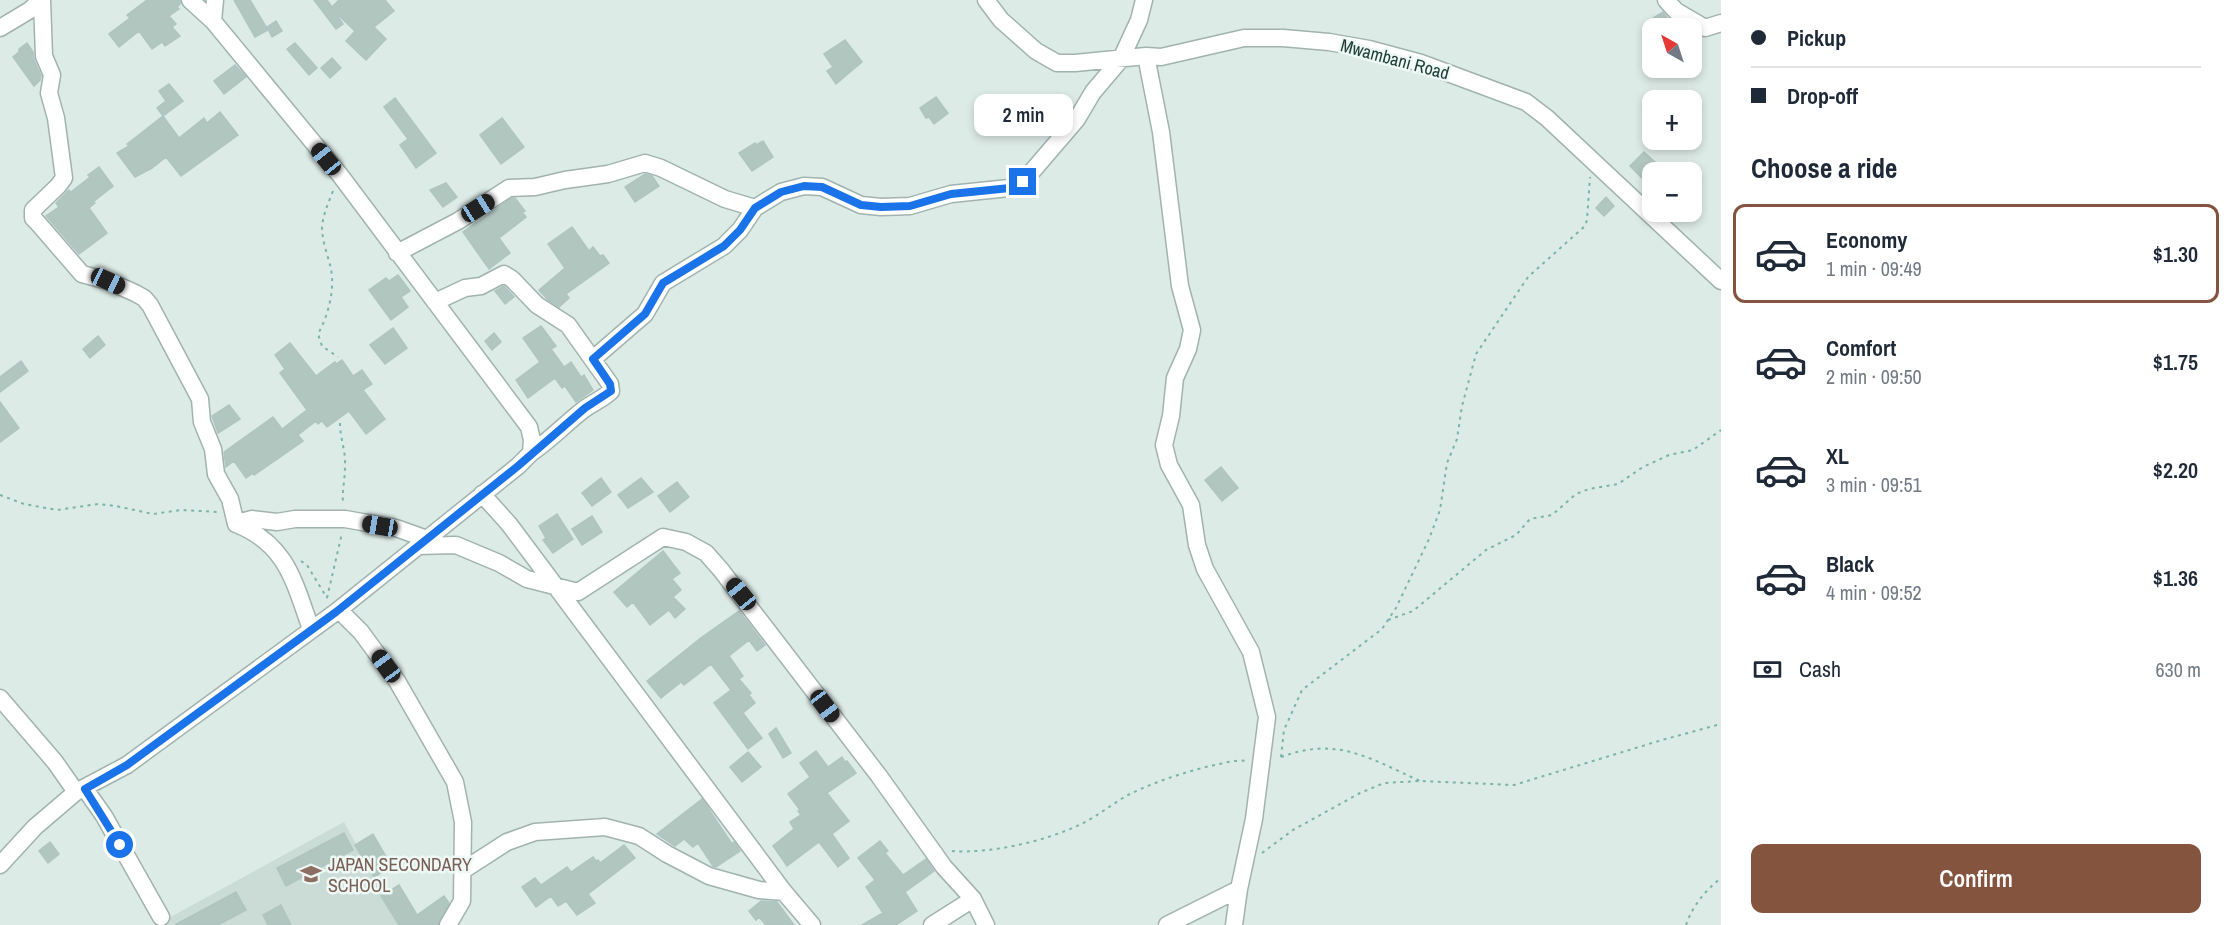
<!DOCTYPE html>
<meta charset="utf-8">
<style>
body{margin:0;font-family:"Archivo Narrow",sans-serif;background:#f2f2f3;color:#1f2937;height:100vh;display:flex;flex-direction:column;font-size:22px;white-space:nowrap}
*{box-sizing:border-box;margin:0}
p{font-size:20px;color:#747a83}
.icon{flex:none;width:33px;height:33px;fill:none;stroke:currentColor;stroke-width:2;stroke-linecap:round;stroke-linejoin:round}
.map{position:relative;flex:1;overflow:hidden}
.details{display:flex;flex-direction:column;background:#fff;width:510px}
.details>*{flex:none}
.guide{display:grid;align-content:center;height:132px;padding:0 30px;background:#fff}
.needle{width:39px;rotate:321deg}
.controls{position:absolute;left:1642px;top:18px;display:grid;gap:12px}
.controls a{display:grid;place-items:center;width:60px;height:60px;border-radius:12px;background:#fff;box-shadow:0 3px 9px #0003;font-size:30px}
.end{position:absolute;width:27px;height:27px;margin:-14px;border:8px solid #1a73e8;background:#fff;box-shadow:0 0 0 3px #fff}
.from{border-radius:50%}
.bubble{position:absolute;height:42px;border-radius:12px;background:#fff;box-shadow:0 3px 9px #0003;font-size:20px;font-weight:600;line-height:42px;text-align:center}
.car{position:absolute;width:18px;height:36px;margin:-18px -9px;border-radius:8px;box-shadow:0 0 4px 2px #0007;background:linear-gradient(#222 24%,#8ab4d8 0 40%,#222 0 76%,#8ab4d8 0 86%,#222 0)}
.guide b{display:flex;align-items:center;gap:21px;height:57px;font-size:22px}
.guide b+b{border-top:2px solid #e0e1e3}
.guide i{width:15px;height:15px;background:#1f2937}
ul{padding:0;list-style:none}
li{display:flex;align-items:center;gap:18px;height:99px;margin:0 12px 9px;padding:0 18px;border:3px solid transparent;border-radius:12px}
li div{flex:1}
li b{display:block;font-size:22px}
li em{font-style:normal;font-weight:600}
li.active{border-color:#84543f}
li>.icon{width:54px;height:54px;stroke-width:1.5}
h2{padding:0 30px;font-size:27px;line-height:72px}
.pay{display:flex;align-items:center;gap:15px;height:66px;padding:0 30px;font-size:22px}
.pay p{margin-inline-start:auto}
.button{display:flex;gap:12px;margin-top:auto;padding:12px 30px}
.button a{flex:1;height:69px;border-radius:12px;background:#84543f;color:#fff;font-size:24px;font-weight:600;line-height:69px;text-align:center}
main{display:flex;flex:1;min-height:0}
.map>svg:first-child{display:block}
.built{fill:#cbdbd6}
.building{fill:#b2c6c0;stroke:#afc5bf;stroke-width:1.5}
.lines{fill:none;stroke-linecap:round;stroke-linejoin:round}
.minor-casing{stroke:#a0b3af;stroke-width:19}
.path{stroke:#7ab3a7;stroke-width:2;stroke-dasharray:3 4.5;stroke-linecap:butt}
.minor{stroke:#fff;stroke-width:16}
.route{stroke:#1a73e8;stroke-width:8}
.labels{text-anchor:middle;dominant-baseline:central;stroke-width:5;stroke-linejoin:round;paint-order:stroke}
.street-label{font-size:18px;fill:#1d3d37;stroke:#eef8f4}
.education-label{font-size:18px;fill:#785e54;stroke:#eef8f4;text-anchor:start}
</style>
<main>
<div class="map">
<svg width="1721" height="925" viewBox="0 0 1721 925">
<rect width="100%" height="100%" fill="#ddebe7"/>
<path class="built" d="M344,822L400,925H156Z"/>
<path class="building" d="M147,0H180V4L177,7L179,9L169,16L176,24L172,27L180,36L165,46L162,42L152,49L139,31L119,47L109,34L130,18L127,15Z
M234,0H250L268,30L255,37Z
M314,0H327L332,7L339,0H385L394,11L374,27L386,39L366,60L346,41L355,31L334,11L343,24L336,29Z
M1663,12L1669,21L1658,28L1653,18Z
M276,21L282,31L272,37L267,27Z
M845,40L862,62L836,84L827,71L833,67L824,54Z
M27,43L33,52L34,60L41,76L40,80L34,86L13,57L19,52V49Z
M295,43L317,68L309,75L287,49Z
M332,58L341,68L330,78L321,68Z
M235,65L246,77L224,94L214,81Z
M169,84L183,101L163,116L157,108L166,101L159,91Z
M936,97L948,113L934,124L929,117L926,118L920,108Z
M395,98L436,153L416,168L400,145L408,139L384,107Z
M220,112L238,135L181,176L166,157L152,168L135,177L117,153L129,146L127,144L163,116L179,138L204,118L207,123Z
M502,118L524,147L501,164L480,135Z
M763,141L773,157L752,171L739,153L755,143L756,145Z
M1644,152L1666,172H1653V189L1630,166Z
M99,167L113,186L93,202L95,203L89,208L107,233L79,254L46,216L59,207L56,203L69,190L71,192L90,177L88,175Z
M645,174L652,176L659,186L635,202L625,187Z
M446,183L457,197L443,207L430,190Z
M1606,197L1614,206L1604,216L1596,208Z
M512,198H515L525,211L522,212L526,217L499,238L510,253L489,269L463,232Z
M572,227L589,251L593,247L600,256L603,255L609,263L566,294L569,298L559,307L548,300L539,290L565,268L548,244Z
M398,275L410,291L401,297L408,307L391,320L369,290L386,278L389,281Z
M504,286L514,297L505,304L495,291Z
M541,326L556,346L551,349L564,367L571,362L581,377L584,375L593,390L576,402L565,386L562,388L555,378L528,398L516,380L540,362L523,338Z
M393,328L407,348L385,364L370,345Z
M494,333L501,342L492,350L485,341Z
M98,336L105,345L90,358L83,349Z
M290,343L316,376L335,362L336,364L342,360L353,376L362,370L372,384L363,390L385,419L366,434L349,411L327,427L322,421L318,424L316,421L298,435L303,441L254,475L253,473L246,478L234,461L226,467L224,452L273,417L282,429L307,410L280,373L285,369L275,355Z
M21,361L28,371L0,392V377Z
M0,402L19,428L0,442Z
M229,405L240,419L218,433L212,416Z
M1221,467L1238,488L1222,501L1205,480Z
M601,478L611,492L592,506L582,493Z
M641,478L653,492L628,508L618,495Z
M677,482L689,497L670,512L658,496Z
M557,514L573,539L553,553L543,540L546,538L539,526Z
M592,516L602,532L582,545L572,529Z
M663,551L680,573L672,579L681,590L673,597L685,609L675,618L669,610L650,625L633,602L627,607L614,592Z
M739,611L765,645L757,651L749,640L729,656L743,676L739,679L751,693L749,695L755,703L743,713L762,738L748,749L714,703L731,690L711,664L684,685L681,682L661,698L647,681L702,637Z
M776,728L791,753L783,758L769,734Z
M816,751L828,767L842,757L845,762L847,761L856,773L827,793L849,821L832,834L849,858L838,867L819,842L787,866L773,846L794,829L790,822L801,815L798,811L800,810L788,794L810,777L800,763Z
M748,752L761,767L742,782L730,767Z
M702,799L732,844L734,842L740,851L716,867L713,866L698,843L693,847L684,839L675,846L657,834Z
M344,833L353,850L286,886L277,868Z
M373,834L392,867L374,877L355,845Z
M880,841L888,851L885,853L903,875L926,859L934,871L905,892L917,911L896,925H862L883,913L866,887L875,880L858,858Z
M50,842L59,854L48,863L39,851Z
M624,845L635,858L588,894L595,903L577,915L566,901L558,906L551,896L536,907L522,887L535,878L541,885L567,867L571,872L593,857L596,861L598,860L600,863Z
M399,885L417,915L444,896L449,903L438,925H399L381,896Z
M236,892L246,910L218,925H175Z
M761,901L777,902L794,925H766L759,917L756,920L749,911Z
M281,905L291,925H268L263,915Z"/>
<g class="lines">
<defs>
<path id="minor" d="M42,0L44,56L52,75L49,93L56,118L64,178L58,186L33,210V218L37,222L82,274L108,281L135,293L144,298L150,305L200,399L202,422L213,449L216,474L230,499L236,524C287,544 294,582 311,629
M986,0L1001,20L1036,51L1057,63H1075L1146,56L1161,57L1244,38H1283L1329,42L1369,49L1421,63L1526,102L1547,118L1721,281
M1666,0L1676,11L1705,28L1721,23
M213,21L215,0
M0,28L30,10L41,0
M1146,56L1161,132L1180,286L1192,330L1188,349L1175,378L1171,416L1164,445L1169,465L1191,505L1197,545L1205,569L1251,652L1267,717L1254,819L1239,889L1234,925
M397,253L458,221L509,188L535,187L565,180L608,174L645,163L661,168L725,199L755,208
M435,302L465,288L481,286L504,274L512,279L537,305L568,325L610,384L611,391C603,399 592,403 583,410C565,424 550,440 531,453
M593,359L645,314L663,283L724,246L740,230L755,208L781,192L804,186L822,187L861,205L881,207L910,206L951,194L1009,188L1023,182L1077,119L1093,92L1121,59L1139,20L1144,0
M482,494L509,524L784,892L812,925
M237,523L252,519L277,522L295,519H345L396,528L427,539
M417,546L456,545L499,563L527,579L578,592L663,537L686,542L706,553L721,570L879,776L944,867L973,899L986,925
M339,610L361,632L397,681L455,782L463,822L462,901L448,925
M0,698L55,762L76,792
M85,789L104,816L161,917
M0,865L35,827L76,792L127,765L336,612L518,466L531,453L532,440L529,427L340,175L213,21L190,0
M462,871L507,842L535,832L605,827L639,836L667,854L709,876L759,890L784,892
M932,925L973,899
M1167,925L1239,889"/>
</defs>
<use href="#minor" class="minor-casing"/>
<path class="path" d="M333,191C328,204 323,214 322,228C322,241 328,256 331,269C335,290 328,316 318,334L322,346L338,357
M340,423C340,438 346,452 345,466C345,479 342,490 343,504
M0,495L24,504L57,510L98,504L116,506L153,514L181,510L218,512
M301,561L307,565L327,598
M327,598L342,533
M1388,620L1413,611L1486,550L1516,535L1530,519L1552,515L1576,494L1589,489L1618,484L1643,467L1669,455L1693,450L1721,430
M1281,757L1284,730L1302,690L1382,629L1396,608L1429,539L1440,510L1447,463L1457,439L1462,406L1476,354L1528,277L1585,226L1587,220L1590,177
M1281,757C1337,736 1369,758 1420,781
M952,851C990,854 1047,841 1081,824C1098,816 1112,804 1128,795C1154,782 1182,773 1210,766C1222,764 1235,759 1246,761
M1262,853L1293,830L1360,793L1384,783L1420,781L1514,785L1662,740L1721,724
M1686,925C1693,905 1705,891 1721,878"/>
<use href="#minor" class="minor"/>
</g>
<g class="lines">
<path class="route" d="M120,845L85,789L127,765L336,612L518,466L585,408L611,391L610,384L593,359L645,314L663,283L724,246L740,230L755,208L781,192L804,186L822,187L861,205L881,207L910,206L951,194L1010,188L1023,182"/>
</g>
<defs>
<symbol id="school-bare" viewBox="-9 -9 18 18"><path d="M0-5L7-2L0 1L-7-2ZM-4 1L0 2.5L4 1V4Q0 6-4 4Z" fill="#8d6e63" stroke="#eef8f4" stroke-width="2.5" paint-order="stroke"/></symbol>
</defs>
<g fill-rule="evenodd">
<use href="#school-bare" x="296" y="859" width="30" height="30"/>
</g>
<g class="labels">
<g class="street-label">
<text transform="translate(1395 59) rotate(15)">Mwambani Road</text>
</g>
<g class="education-label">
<text x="328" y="864">JAPAN SECONDARY<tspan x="328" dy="21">SCHOOL</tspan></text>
</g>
</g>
</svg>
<div class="controls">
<a><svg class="needle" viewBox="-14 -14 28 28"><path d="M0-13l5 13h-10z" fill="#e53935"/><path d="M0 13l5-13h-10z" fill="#747a83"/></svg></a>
<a>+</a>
<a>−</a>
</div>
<i class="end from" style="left:120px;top:845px"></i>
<i class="end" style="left:1023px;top:182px"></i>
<div class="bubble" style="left:974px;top:94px;width:99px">2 min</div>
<i class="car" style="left:326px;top:159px;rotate:321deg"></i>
<i class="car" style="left:478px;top:208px;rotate:58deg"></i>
<i class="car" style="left:108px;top:281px;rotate:115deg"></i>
<i class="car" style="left:380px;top:526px;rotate:280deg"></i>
<i class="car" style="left:741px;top:594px;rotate:321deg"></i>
<i class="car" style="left:386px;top:666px;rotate:324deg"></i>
<i class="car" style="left:825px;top:706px;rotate:143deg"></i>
</div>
<section class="details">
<div class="guide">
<b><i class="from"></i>Pickup</b>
<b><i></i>Drop-off</b>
</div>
<h2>Choose a ride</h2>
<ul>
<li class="active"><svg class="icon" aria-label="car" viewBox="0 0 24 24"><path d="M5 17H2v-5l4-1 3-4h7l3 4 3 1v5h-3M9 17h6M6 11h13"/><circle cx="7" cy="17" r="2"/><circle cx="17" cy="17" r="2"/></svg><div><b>Economy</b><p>1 min · 09:49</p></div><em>$1.30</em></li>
<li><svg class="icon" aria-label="car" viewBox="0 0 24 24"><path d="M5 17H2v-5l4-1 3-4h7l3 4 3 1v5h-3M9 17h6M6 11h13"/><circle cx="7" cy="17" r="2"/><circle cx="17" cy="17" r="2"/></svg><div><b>Comfort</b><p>2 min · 09:50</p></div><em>$1.75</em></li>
<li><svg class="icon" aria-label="car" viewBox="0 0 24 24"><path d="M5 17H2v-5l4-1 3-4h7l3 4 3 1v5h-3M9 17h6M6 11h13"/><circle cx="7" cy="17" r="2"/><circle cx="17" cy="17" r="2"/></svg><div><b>XL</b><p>3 min · 09:51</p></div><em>$2.20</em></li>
<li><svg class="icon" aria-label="car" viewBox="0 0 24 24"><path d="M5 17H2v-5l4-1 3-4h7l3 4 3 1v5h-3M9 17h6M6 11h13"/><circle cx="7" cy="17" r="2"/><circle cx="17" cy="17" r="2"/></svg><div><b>Black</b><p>4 min · 09:52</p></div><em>$1.36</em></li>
</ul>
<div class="pay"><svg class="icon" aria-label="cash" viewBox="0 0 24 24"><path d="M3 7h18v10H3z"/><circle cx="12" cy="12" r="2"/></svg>Cash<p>630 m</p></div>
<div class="button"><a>Confirm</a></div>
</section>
</main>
